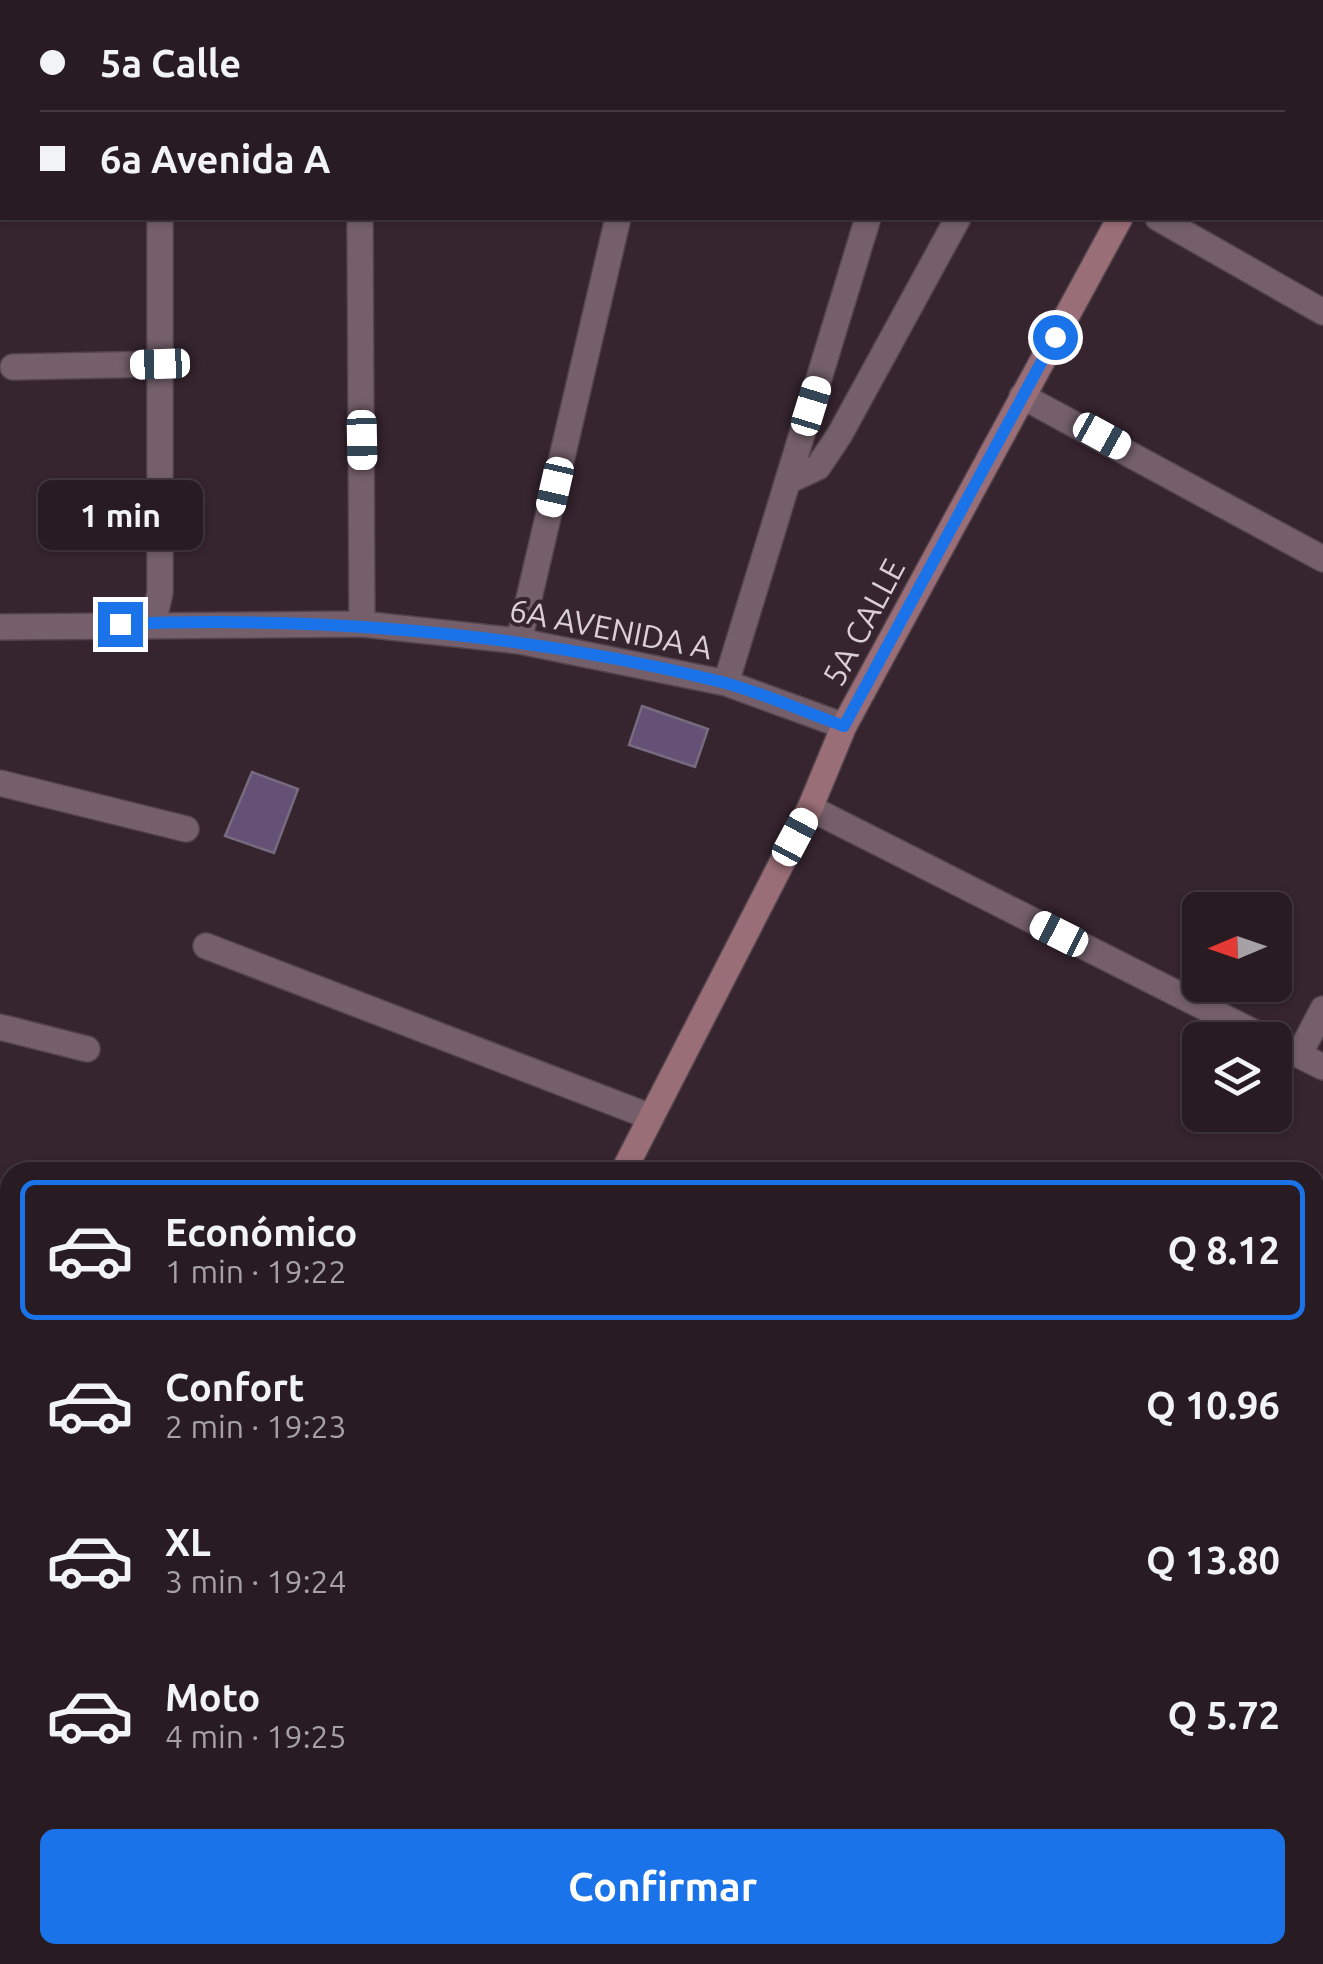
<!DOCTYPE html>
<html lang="es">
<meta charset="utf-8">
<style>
body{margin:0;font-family:Ubuntu,sans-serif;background:#30242a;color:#f1f3f6;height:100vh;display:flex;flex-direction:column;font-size:38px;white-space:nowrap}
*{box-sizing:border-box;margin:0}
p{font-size:32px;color:#a5a1a5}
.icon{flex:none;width:55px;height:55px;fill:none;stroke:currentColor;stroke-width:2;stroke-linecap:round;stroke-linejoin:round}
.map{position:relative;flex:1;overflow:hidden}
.drawer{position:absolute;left:0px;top:1162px;width:1325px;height:802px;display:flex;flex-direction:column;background:#281b22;border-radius:30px 30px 0 0;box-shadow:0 2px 8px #0004,0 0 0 2px #443940}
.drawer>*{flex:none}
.hud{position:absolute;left:0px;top:0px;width:1325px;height:220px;box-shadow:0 2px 8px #0004,0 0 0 2px #443940;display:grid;align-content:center;height:220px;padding:0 40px;background:#281b22}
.needle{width:65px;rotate:268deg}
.tools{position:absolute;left:1182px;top:892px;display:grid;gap:20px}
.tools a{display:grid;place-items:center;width:110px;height:110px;border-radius:15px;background:#281b22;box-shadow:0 2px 8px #0004,0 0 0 2px #443940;font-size:50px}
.end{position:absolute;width:45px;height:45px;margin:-22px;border:12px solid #1a73e8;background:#fff;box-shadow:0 0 0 5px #fff}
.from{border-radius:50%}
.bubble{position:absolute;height:70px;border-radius:15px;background:#281b22;box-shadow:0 2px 8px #0004,0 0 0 2px #443940;font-size:32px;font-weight:700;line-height:70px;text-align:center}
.car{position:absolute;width:30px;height:60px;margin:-30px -15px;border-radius:12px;box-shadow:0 0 8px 2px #0007;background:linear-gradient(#fff 24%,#345 0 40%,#fff 0 76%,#345 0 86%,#fff 0)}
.hud b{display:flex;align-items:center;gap:35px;height:95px;font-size:38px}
.hud b+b{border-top:2px solid #443940}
.hud i{width:25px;height:25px;background:#f1f3f6}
ul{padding:18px 0 0;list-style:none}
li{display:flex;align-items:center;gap:30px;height:140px;margin:0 20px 15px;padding:0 20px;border:5px solid transparent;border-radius:15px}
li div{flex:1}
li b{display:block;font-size:38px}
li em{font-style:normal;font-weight:700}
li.active{border-color:#1a73e8}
li>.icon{width:90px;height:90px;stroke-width:1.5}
.action{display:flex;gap:20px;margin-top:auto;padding:20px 40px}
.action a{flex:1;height:115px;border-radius:15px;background:#1a73e8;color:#fff;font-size:40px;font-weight:700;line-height:115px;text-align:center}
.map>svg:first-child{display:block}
.green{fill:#5d3a24}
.building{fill:#655175;stroke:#776c7f;stroke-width:2.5}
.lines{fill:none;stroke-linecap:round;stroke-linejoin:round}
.street-casing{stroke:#52434c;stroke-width:28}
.secondary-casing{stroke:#52434c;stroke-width:28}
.street{stroke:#745f6a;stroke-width:25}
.secondary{stroke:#9a6e76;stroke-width:25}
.route{stroke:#1a73e8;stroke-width:12}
.labels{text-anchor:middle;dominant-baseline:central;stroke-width:8;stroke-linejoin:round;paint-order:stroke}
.street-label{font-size:32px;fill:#dbcfd6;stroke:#36242e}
</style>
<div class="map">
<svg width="1323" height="1964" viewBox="0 0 1323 1964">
<rect width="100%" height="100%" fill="#36242e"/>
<path class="green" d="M77,0H511V2H77Z"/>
<path class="building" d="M969,0H1114L1111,2Z
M642,706L708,729L695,767L629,745Z
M252,772L298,789L274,853L225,836Z"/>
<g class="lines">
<defs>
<path id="street" d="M545,0V2
M834,0V2
M360,218L362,624
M1158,218L1323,312
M13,367L159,364
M1022,396L1323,559
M788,481L818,467L840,434L958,218
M153,623L160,593V218
M0,627L362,624L519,641L726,683L844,726
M519,641L618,218
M726,683L868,218
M0,783L186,829
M810,808L1269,1040
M206,946L651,1117
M0,1027L87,1049
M1275,1043L1323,1067
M1300,1053L1323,1009
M0,1690L10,1694
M0,1914L10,1918
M110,1955L134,1964"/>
<path id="secondary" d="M1228,2L1229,0
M623,1172L810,808L844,726L1120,218
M332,1964V1955"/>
</defs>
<use href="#street" class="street-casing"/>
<use href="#secondary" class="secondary-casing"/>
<use href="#street" class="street"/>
<use href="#secondary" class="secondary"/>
</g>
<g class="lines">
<path class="route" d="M120,624C323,616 525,633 722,682C763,693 804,712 844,726L1055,337"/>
</g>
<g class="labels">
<g class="street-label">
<text transform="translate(863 622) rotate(-62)">5A CALLE</text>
<text transform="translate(611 628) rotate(11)">6A AVENIDA A</text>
</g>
</g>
</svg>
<div class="tools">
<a><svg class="needle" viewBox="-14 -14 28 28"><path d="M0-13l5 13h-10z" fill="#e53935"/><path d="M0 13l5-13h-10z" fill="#a5a1a5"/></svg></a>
<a><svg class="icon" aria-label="layers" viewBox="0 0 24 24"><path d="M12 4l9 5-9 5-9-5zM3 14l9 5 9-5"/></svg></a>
</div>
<i class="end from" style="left:1055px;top:337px"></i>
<i class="end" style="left:120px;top:624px"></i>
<div class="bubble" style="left:38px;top:480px;width:165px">1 min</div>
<i class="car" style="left:160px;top:364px;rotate:268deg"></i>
<i class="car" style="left:811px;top:406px;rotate:17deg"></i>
<i class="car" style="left:1102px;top:436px;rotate:119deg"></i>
<i class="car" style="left:362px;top:440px;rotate:179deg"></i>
<i class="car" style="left:555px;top:487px;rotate:193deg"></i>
<i class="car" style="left:795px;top:837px;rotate:28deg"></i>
<i class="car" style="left:1059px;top:934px;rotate:297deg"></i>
<div class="hud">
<b><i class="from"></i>5a Calle</b>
<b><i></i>6a Avenida A</b>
</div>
<section class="drawer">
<ul>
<li class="active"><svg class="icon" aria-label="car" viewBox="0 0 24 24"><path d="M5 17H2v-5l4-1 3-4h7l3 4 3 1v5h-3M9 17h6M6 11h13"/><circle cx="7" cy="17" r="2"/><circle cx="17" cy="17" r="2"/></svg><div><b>Económico</b><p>1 min · 19:22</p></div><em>Q 8.12</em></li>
<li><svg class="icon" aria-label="car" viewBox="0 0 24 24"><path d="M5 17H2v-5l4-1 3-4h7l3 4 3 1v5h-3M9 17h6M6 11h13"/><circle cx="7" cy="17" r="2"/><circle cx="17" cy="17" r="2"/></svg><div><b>Confort</b><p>2 min · 19:23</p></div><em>Q 10.96</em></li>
<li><svg class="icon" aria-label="car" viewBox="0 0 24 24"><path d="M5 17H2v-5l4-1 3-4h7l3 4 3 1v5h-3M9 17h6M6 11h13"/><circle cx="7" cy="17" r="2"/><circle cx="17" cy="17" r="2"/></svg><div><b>XL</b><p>3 min · 19:24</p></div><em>Q 13.80</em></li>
<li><svg class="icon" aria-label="car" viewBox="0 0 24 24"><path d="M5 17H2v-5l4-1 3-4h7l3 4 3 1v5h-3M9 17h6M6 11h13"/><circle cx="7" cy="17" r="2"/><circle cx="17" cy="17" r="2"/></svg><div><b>Moto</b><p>4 min · 19:25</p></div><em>Q 5.72</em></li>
</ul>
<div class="action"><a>Confirmar</a></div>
</section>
</div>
